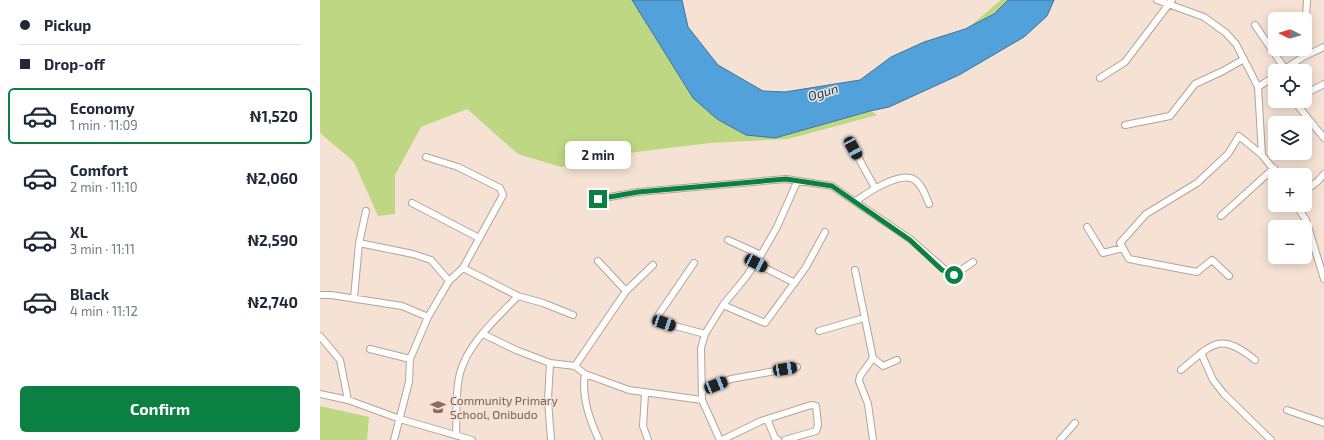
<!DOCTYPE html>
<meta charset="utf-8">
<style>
body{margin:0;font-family:"Exo 2",sans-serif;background:#f2f2f3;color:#1f2937;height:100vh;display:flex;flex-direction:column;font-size:15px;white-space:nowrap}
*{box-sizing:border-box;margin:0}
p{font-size:13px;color:#747a83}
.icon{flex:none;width:22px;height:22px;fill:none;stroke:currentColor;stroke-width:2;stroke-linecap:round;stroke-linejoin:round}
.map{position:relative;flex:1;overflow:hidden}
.sheet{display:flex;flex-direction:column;background:#fff;width:320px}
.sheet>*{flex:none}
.guide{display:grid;align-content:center;height:88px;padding:0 20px;background:#fff}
.needle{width:26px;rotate:275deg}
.fabs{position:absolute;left:948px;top:12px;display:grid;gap:8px}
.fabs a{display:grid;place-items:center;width:44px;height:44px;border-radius:6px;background:#fff;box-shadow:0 2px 10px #0003;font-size:20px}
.end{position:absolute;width:18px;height:18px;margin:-9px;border:5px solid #0b8043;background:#fff;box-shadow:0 0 0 2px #fff}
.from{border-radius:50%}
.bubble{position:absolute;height:28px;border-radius:6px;background:#fff;box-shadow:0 2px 10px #0003;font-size:13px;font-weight:700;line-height:28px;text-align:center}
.car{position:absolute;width:12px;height:24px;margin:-12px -6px;border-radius:5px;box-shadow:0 0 3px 1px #0007;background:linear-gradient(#222 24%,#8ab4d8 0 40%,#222 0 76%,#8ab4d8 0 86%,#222 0)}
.guide b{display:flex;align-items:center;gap:14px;height:38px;font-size:15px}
.guide b+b{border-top:1px solid #e0e1e3}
.guide i{width:10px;height:10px;background:#1f2937}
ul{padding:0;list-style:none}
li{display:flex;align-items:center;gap:12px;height:56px;margin:0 8px 6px;padding:0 12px;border:2px solid transparent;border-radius:6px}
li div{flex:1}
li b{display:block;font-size:15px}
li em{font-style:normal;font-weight:700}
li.selected{border-color:#0b8043}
li>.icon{width:36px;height:36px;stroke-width:1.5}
.action{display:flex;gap:8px;margin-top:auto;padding:8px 20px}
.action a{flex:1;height:46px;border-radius:6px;background:#0b8043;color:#fff;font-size:16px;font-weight:700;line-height:46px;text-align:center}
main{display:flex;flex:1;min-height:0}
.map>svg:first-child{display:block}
.green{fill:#bed782}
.water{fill:#52a1db;stroke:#3e749b}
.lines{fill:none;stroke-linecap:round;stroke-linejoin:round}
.minor-casing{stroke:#b5a396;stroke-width:8}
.minor{stroke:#fff;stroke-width:6}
.route{stroke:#0b8043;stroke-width:5}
.labels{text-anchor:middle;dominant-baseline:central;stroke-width:3;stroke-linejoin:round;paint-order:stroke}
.education-label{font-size:12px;fill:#785e54;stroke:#f5e2d4;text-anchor:start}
.water-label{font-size:13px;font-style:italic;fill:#03446b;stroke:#f5e2d4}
</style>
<main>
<section class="sheet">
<div class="guide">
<b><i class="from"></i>Pickup</b>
<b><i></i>Drop-off</b>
</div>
<ul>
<li class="selected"><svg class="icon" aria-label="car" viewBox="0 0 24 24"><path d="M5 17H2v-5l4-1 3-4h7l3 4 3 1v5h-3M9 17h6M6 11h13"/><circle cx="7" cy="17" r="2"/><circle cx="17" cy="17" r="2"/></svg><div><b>Economy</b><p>1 min · 11:09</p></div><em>₦1,520</em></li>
<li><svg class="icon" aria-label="car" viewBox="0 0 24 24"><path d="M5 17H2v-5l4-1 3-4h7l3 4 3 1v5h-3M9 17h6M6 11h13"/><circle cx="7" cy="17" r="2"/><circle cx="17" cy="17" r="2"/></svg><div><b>Comfort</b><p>2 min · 11:10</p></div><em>₦2,060</em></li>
<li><svg class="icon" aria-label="car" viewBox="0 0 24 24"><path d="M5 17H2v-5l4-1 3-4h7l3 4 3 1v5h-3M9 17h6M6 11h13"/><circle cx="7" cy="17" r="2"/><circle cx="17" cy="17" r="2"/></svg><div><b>XL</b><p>3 min · 11:11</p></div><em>₦2,590</em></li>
<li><svg class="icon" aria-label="car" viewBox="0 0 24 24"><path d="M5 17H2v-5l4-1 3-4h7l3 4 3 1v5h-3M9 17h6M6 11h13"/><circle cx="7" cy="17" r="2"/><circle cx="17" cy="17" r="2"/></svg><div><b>Black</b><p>4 min · 11:12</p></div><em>₦2,740</em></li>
</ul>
<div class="action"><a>Confirm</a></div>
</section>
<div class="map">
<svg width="1004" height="440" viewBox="0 0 1004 440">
<rect width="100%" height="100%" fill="#f5e2d4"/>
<path class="green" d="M0,0H312L373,98L455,138L550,111L681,0H734L727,16L704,37L639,75L569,107L551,111L557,115L468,139L390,143L316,152L241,167L198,154L147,109L101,127L75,175V214L58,216L34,162L0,133Z
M0,406L49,417L47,440H0Z"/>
<path class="water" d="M312,0H362L368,27L398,65L443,91L465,92L540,80L571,57L604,42L645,29L674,14L688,0H734L727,16L704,37L639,75L569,107L550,111L455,138L426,135L397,119L373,98Z"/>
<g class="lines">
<defs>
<path id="minor" d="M837,0L884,17L906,33L916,44L938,87L942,155
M935,25L965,69
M985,32L987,0
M962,71L983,57L1004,47
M780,78L805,62L852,0
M938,87L955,76
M985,94L1004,84
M974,101L1004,138
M805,125L850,116L875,84L903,71L924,59
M533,148L555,188
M985,191L998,181L1004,174
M278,199L318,192L466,179L512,186L590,239L630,274L634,275L653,262
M536,201C547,193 581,170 595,180C602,185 606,196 609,204
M92,203L159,238
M976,205L986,220L1004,279
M901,216L954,168
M767,227L783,253L803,248
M408,240L441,255
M39,243L93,254L111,260L129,281
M278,261L306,291
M374,263L337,317L340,322L385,334
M435,263L475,283
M143,268L198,296L223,303L253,315
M535,270L553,358L563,366L577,360
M909,276L892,260L877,272L809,259L800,243L826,214L877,183L908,154L919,136L942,155L958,175
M0,295H11L82,306L108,317
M34,298L39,243L46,211
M403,305L445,323L486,267L505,232
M499,331L544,318
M163,334L196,350L230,363L255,366L265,374L309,390L382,400
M0,336L20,360L28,400
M50,349L90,359
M881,353L893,380L904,394L951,440
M230,363L228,400L231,440
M255,366L306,291L333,265
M861,370C892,344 900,331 935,360
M265,374C261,396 270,421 279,440
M382,391L411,379L477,367
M0,394L28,400L80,419L152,440
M325,394L323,426L328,440
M967,410L1004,423
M447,419L455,438L458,440
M136,435C137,415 135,392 140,373C148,343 177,318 198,296
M74,440L89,382L90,359L108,317L129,281L143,268L183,195L180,188L138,167L106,157
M400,440L382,400L381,348L385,334L403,305L426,277L441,255L457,227L477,182
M402,440L441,421L491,405L496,406L498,425L496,431L465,440
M553,440L548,404L539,381L540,376L553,358
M740,440L755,423"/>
</defs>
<use href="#minor" class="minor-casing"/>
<use href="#minor" class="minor"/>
</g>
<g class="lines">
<path class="route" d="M278,199L318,192L466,179L512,186L590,240L622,270L634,275"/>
</g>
<defs>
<symbol id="school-bare" viewBox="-9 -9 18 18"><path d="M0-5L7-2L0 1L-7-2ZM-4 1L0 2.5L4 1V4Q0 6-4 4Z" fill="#8d6e63" stroke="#f5e2d4" stroke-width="2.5" paint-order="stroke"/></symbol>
</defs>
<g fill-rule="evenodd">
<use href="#school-bare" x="107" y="396" width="22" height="22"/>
</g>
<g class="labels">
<g class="education-label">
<text x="130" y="400">Community Primary<tspan x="130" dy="14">School, Onibudo</tspan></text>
</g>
<g class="water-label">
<text transform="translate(503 92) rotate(-17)">Ogun</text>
</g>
</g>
</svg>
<div class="fabs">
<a><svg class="needle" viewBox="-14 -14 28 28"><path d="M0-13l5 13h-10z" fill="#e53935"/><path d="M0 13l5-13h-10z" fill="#747a83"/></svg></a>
<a><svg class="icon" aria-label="locate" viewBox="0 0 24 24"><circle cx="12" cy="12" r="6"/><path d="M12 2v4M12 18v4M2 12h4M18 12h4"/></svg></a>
<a><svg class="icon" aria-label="layers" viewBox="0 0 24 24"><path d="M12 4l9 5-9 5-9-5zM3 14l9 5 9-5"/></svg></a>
<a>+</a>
<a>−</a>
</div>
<i class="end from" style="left:634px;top:275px"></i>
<i class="end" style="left:278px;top:199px"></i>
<div class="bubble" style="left:245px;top:141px;width:66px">2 min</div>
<i class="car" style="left:533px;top:148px;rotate:151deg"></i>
<i class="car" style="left:436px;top:263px;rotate:117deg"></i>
<i class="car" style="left:344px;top:323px;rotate:109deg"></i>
<i class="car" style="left:465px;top:369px;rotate:81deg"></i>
<i class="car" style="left:396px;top:385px;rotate:68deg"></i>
</div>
</main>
